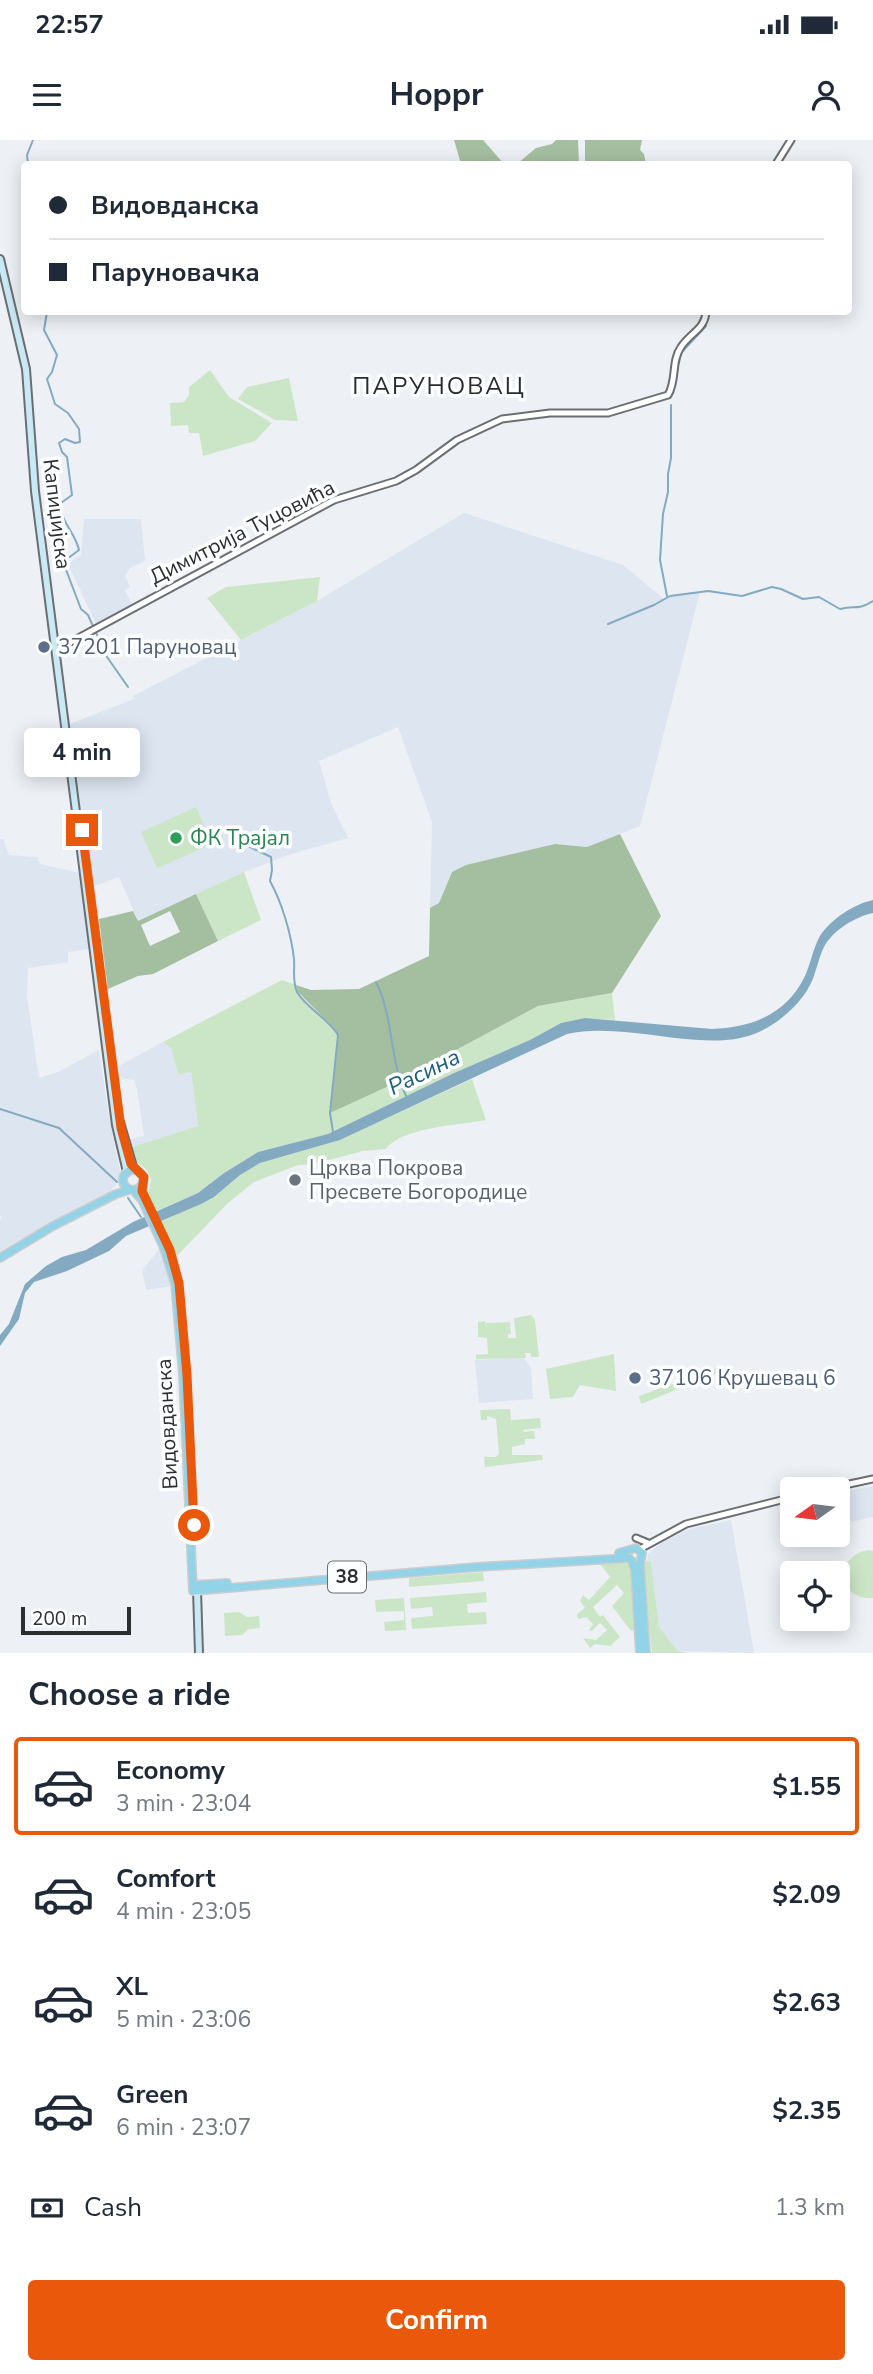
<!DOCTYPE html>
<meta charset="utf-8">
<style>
body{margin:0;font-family:"Nunito Sans",sans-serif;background:#f6f6f7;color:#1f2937;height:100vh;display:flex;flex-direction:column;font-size:26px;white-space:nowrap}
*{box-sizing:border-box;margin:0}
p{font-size:23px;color:#747a83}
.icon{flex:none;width:38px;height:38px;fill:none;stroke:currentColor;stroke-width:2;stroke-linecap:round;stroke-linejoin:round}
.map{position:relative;height:1513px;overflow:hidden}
.sheet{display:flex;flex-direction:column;background:#fff;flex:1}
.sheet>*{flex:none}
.banner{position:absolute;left:21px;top:21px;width:831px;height:154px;border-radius:7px;box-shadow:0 4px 18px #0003;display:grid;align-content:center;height:154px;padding:0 28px;background:#fff}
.needle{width:46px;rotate:256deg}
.buttons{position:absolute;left:780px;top:1337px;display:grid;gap:14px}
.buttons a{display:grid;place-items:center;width:70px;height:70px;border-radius:7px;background:#fff;box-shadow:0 4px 18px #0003;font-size:35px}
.scale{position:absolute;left:21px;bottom:18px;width:110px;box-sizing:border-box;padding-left:7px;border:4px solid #2d2e30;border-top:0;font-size:19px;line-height:24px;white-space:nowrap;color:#2d2e30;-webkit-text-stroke:5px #fdfeff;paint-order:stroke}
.end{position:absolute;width:32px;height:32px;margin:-16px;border:9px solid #ea580c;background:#fff;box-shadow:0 0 0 4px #fff}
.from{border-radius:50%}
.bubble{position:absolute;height:49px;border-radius:7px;background:#fff;box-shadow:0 4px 18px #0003;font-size:23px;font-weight:700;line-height:49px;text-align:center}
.banner b{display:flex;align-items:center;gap:24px;height:66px;font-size:26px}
.banner b+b{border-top:2px solid #e0e1e3}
.banner i{width:18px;height:18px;background:#1f2937}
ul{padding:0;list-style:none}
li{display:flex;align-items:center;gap:21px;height:98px;margin:0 14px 10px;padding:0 14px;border:4px solid transparent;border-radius:7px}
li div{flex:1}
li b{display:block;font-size:26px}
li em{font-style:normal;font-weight:700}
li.active{border-color:#ea580c}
li>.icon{width:63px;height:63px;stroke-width:1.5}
h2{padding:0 28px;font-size:32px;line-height:84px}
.pay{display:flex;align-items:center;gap:18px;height:77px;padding:0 28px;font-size:26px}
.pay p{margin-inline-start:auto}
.button{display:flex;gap:14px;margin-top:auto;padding:14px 28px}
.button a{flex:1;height:80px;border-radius:7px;background:#ea580c;color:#fff;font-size:28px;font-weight:700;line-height:80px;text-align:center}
.status{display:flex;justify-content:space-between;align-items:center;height:49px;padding:0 35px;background:#fff;direction:ltr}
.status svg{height:19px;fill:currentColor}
header{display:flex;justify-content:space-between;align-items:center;height:91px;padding:0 28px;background:#fff;font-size:32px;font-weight:700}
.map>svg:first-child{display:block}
.built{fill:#dce5f0}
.green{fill:#cbe6c6}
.forest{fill:#a4bf9f;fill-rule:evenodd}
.water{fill:#83aac1}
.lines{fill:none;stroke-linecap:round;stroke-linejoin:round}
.stream{stroke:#83aac1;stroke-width:2}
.tertiary-casing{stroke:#6b6e73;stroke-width:9}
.secondary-casing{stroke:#6b6e73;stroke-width:10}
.primary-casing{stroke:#cdcdcd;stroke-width:10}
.tertiary{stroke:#fff;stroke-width:5}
.secondary{stroke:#c9e9f4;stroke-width:6}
.primary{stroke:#92d3e8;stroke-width:7}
.route{stroke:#ea580c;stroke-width:9}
.service-dot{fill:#5c6f8a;stroke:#fdfeff;stroke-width:2.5}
.leisure-dot{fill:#2e9e5b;stroke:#fdfeff;stroke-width:2.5}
.worship-dot{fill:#6b7280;stroke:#fdfeff;stroke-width:2.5}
.labels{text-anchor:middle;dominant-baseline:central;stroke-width:7;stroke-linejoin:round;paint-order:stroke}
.shield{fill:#fdfeff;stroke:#6b6c6e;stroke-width:2}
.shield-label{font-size:19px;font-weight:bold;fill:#2d2e30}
.street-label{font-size:21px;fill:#2d2e30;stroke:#fdfeff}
.service-label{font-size:21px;fill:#4e5e75;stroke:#fdfeff;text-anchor:start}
.leisure-label{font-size:21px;fill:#27864d;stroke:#fdfeff;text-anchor:start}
.worship-label{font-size:21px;fill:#5b616d;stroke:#fdfeff;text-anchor:start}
.water-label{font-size:23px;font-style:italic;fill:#195d7d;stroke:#fdfeff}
.quarter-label{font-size:24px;letter-spacing:2px;fill:#292c2f;stroke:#fdfeff}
</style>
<div class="status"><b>22:57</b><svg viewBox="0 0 49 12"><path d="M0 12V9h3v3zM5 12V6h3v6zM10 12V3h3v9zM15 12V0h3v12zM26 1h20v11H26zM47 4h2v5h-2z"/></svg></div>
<header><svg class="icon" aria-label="menu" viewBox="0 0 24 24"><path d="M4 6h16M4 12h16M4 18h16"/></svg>Hoppr<svg class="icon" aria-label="person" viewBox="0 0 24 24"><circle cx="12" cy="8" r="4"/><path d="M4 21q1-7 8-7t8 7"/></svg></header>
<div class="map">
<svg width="873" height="1513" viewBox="0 0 873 1513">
<rect width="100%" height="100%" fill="#edf1f6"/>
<path class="built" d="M464,373L623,425L664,459L676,454L700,452L640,686L587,707L555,704L452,732L439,763L430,768L432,682L398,587L319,621L331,663L348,698L291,714L244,732L138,781L119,737L89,748L67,585L134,559L133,556L317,461Z
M84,379H141L145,421L130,428L125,436L130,447L125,450L133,467L97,486L68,424L81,415Z
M0,699H3L9,715L37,717L40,724L84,734L94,808L68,812V822L28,828L27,856L39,938L58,932L99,910L108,970L120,1031L119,1040L108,1055L80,1067L0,1114V1080L2,1077L0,1076Z
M163,902L171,908L178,933L191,932L198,986L129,1008L127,1000L144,996L137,949L134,940L124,939L114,933L113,929Z
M161,1107L173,1146L146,1150L142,1130Z
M523,1217L531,1228L533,1259L479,1263L475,1220Z
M873,1346V1377L851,1382L845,1351Z
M731,1380L754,1513L678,1511L659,1487L651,1423L647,1421L648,1414L661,1403L690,1389Z"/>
<path class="green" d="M210,230L229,257L272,283L255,301L203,316L199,293H189L188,285L171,286L170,263L184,262L189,255V247Z
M289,238L298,281L275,280L238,259L247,247Z
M320,437L317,461L241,500L207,458L226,447Z
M196,667L212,704L157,728L141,692Z
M244,732L261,780L218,801L196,754Z
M282,840L296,845L298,853L334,888L338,895L332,944H393L538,866L612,853L615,880L585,878L561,883L530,900L454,933L328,994L258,1012L225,1032L198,1053L155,1072L148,1057L151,1039L147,1030L133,1019L129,1008L198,986L191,932L178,934L171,908L163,902Z
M472,939L486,980C460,985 402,987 386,1009L363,1011L314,1024L298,1025L254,1042L228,1063L176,1117L160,1082L214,1057L240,1035L260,1023L340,1000Z
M531,1175L535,1180L539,1217H531L530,1213H525L526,1218L476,1219V1215L488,1214L487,1198L478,1197V1182L485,1181L486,1187V1183L510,1182L511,1194H508V1198H516L514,1178Z
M614,1214L616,1251L580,1245L573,1257L550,1259L546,1229Z
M719,1227L720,1232L641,1264L639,1256Z
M510,1269L511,1280L540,1278L541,1288L523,1290L524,1292L534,1291L535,1299H525V1304L512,1307V1315H542L543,1320L485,1327L484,1317H496L499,1314L496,1279L487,1276V1280H481L480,1270Z
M869,1410L873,1411V1458C837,1461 833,1415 869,1410Z
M612,1421H624L630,1426L636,1489L631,1491L612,1466L624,1453L617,1445L593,1467L600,1477L603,1475L620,1497L610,1506L595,1504L590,1508L583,1498L596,1500L607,1490L600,1483L592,1491L589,1490L593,1484L586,1477L579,1479L577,1477V1474L585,1468L580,1461L583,1455L589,1460L610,1437L600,1424Z
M647,1421L651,1422L659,1487L678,1511L688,1513H652L643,1427L644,1423Z
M483,1432L484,1441L409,1447V1438Z
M486,1452L487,1462L467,1464L468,1473L486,1472L487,1484L412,1489L411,1478L433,1476L432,1467L411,1469L410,1458Z
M404,1458L406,1490L385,1491L384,1482L404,1480V1471L376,1472L375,1460Z
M239,1472L247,1477L259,1476L260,1488L249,1489L242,1495L225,1496L224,1473Z"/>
<path class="forest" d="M454,0H483L504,24H461Z
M556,0H578L579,24H517L536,8L552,4Z
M585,0H642L640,10L644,14L646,24H585Z
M620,694L661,776L612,853L538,866L393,944L330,973L338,895L334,888L298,852L296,845L311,850L359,849L429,816L430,768L439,763L452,732L466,725L555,704L587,707Z
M196,754L218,801L153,834L138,836L108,849L99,779L133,771L138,781ZM170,771L180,792L150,806L141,785Z"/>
<path class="water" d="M873,760V773C855,777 835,789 825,805C819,816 817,829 812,841C802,864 777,885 754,894C702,914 627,881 567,894L340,1000L260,1023L240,1035L214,1057L201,1064L126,1096L109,1111L67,1131L34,1142L25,1153L19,1179L0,1206V1195L9,1184L25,1144L46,1126L62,1117L86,1110L133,1082L198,1053L224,1033L258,1012L328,994L454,933L530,900L561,883L585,878L712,889C751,888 787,874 805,836C811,823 813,808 820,796C831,779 854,764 873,760Z"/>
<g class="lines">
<path class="stream" d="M28,24L27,15L33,0
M47,172L44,190L57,215L52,232L47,239L55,264L68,273L79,289L80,302L75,303L65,299L59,303L62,312L67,317L72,355L61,363C60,382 75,392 79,410L63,422L81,469L88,475L107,517L128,547
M676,234L680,214L706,186
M673,253L674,247
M667,456L660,420L663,374L668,352V334L671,318V265
M608,484L654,465L670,456L708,451L742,456L772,447L781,449L803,459L819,457L840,469C856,465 856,471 873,461
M248,706L271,717L272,730L270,741C282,763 291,793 294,819C295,830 292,841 297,852C306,868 329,879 338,895L330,973L333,992
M376,842C394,877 389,921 407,958
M0,969L59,988L117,1042
M128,1058L141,1077"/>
<defs>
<path id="tertiary" d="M776,24L791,0
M56,510L334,360L396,341L416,330L457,300L502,279L550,273H608L668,255C677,241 671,221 681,207C690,193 705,189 706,172
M826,1349L873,1339
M636,1398L648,1403
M640,1409L686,1384L793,1357"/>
<path id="secondary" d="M0,119L26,229L35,351L116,985L127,1032
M120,982L134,1030
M197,1450L199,1513"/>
<path id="primary" d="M123 1040a10 10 0 1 1 20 0a10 10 0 1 1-20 0Z
M134,1051L142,1060L164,1108L175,1143L183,1234L193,1451L477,1427L629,1418
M0,1118L53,1086L116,1054L129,1050
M619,1413L636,1408L642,1413L640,1425L646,1513
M632,1421L635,1431L640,1513
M193,1445L227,1443"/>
</defs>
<use href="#tertiary" class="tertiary-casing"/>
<use href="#secondary" class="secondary-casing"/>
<use href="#primary" class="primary-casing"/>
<use href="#tertiary" class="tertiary"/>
<use href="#secondary" class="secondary"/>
<use href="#primary" class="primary"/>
</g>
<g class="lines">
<path class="route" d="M82,690L121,988L131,1024L144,1037L142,1051L170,1110L179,1143L187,1235L194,1385"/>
</g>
<g class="service-dot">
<circle cx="44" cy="507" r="7"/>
<circle cx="635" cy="1238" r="7"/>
</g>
<circle class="leisure-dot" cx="176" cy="698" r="7"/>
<circle class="worship-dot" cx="295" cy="1040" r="7"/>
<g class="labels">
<rect class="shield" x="328" y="1421.5" width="38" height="31" rx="5"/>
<g class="shield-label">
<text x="347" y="1437">38</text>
</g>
<g class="street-label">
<text transform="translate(57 374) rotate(83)">Капиџијска</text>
<text transform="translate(242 392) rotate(-27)">Димитрија Туцовића</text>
<text transform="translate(167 1284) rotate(-93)">Видовданска</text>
</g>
<g class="service-label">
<text x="58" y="507">37201 Паруновац</text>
<text x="649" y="1238">37106 Крушевац 6</text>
</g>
<g class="leisure-label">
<text x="190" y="698">ФК Трајал</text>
</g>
<g class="worship-label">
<text x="309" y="1028">Црква Покрова<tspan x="309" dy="24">Пресвете Богородице</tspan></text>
</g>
<g class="water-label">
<text transform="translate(424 932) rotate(-26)">Расина</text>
</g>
<g class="quarter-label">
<text x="439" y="246">ПАРУНОВАЦ</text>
</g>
</g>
</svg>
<div class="buttons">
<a><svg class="needle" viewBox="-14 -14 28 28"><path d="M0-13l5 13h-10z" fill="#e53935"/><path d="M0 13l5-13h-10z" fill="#747a83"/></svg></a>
<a><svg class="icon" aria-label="locate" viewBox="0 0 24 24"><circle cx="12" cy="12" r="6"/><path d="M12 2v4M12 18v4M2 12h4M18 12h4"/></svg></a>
</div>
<div class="scale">200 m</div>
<i class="end from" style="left:194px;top:1385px"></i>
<i class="end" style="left:82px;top:690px"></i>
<div class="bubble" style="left:24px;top:588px;width:116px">4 min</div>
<div class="banner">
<b><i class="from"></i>Видовданска</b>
<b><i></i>Паруновачка</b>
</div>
</div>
<section class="sheet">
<h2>Choose a ride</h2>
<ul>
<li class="active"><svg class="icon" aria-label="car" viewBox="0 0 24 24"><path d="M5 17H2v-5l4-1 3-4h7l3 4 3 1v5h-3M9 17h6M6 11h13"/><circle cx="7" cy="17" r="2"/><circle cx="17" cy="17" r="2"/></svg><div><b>Economy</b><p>3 min · 23:04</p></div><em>$1.55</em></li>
<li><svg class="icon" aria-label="car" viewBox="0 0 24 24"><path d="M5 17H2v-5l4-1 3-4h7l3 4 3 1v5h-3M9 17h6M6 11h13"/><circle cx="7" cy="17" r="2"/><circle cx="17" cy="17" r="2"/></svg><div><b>Comfort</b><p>4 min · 23:05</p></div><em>$2.09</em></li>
<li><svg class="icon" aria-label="car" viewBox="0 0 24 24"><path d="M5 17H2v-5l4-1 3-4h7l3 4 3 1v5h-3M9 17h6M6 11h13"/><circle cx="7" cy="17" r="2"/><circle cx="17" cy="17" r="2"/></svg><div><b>XL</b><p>5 min · 23:06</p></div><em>$2.63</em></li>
<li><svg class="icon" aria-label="car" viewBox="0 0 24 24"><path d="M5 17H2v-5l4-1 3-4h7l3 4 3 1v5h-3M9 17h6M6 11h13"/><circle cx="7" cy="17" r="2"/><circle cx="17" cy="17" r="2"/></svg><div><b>Green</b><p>6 min · 23:07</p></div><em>$2.35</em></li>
</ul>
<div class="pay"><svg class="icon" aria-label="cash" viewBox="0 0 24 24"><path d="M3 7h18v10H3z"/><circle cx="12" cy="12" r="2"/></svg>Cash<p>1.3 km</p></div>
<div class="button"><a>Confirm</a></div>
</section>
